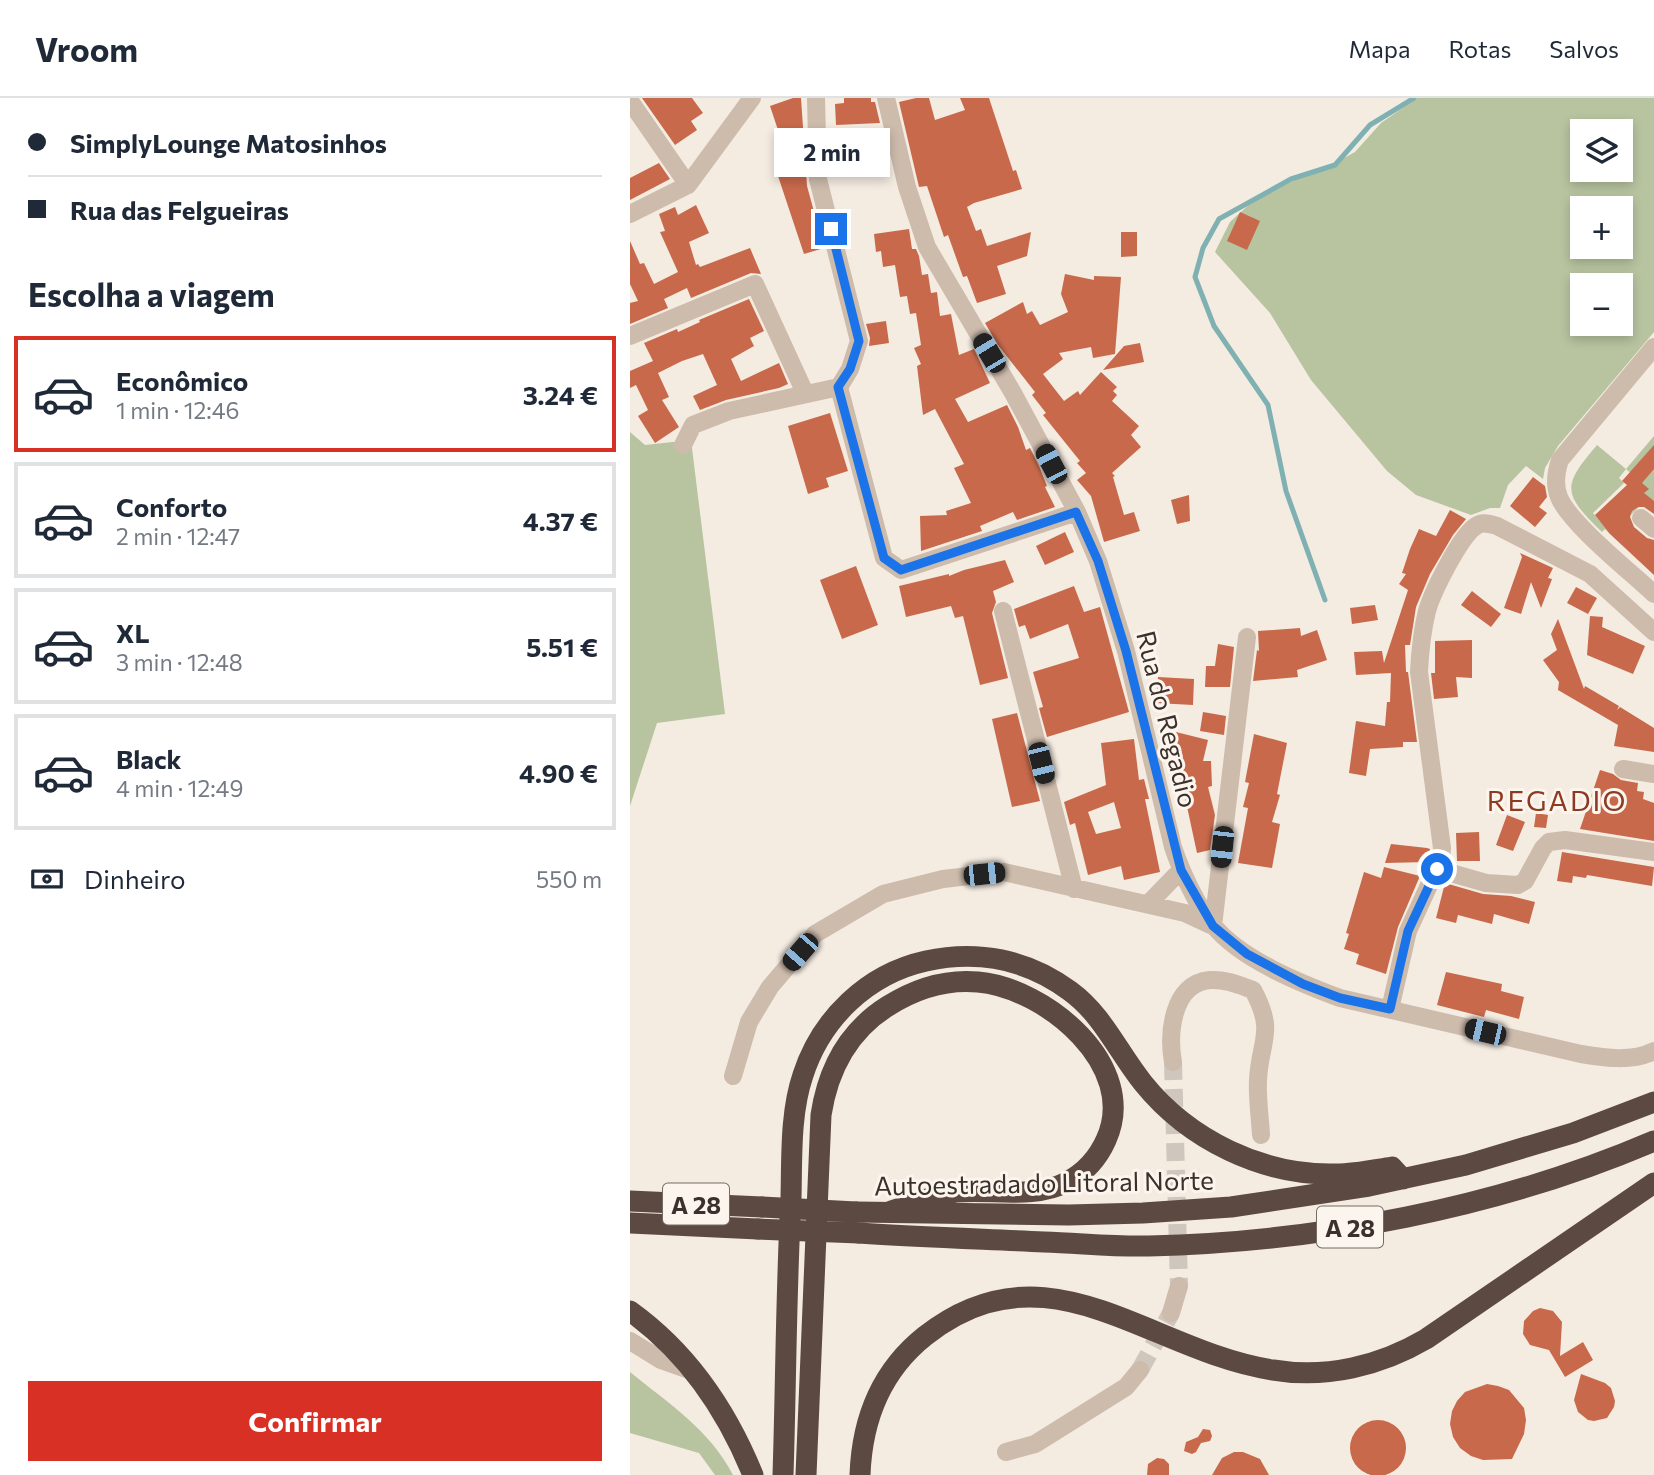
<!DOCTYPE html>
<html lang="pt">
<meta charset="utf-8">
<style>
body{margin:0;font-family:Commissioner,sans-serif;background:#f6f6f7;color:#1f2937;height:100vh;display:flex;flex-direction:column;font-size:26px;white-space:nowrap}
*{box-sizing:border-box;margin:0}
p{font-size:23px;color:#747a83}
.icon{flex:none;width:38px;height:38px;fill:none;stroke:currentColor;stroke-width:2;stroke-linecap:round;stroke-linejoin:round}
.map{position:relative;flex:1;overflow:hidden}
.details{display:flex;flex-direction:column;background:#fff;width:630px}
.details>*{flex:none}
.top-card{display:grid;align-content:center;height:154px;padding:0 28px;background:#fff}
.buttons{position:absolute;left:940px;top:21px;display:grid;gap:14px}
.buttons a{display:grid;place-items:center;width:63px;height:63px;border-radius:0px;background:#fff;box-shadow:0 4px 10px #0003;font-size:35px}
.end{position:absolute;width:32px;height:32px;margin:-16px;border:9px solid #1a73e8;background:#fff;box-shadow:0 0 0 4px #fff}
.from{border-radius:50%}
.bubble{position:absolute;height:49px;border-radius:0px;background:#fff;box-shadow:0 4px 10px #0003;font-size:23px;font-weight:700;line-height:49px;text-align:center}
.car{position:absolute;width:21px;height:42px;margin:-21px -10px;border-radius:9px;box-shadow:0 0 5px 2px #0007;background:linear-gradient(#222 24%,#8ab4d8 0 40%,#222 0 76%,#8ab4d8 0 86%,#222 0)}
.top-card b{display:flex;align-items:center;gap:24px;height:66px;font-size:26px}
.top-card b+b{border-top:2px solid #e0e1e3}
.top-card i{width:18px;height:18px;background:#1f2937}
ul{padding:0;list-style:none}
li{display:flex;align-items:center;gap:21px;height:116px;margin:0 14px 10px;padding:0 14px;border:4px solid #e0e1e3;border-radius:0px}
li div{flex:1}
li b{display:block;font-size:26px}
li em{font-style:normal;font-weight:700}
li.current{border-color:#d93025}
li>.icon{width:63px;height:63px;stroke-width:1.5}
h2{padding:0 28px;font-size:32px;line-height:84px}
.pay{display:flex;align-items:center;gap:18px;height:77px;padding:0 28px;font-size:26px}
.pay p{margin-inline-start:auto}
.primary-button{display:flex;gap:14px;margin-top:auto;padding:14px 28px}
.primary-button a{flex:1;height:80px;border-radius:0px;background:#d93025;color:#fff;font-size:28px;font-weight:700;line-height:80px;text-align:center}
header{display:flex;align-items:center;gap:42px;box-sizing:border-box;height:98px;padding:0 35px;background:#fff;border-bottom:2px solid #e0e1e3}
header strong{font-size:33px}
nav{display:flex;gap:38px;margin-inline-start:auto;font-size:24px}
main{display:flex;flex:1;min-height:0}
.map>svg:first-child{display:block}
.green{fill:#b8c4a0;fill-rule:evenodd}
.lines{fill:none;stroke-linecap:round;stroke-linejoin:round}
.stream{stroke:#7fb0b2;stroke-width:5}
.building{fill:#c8694b;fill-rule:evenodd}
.minor-tunnel{stroke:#cfc6bd;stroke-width:18;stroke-dasharray:18 9;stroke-linecap:butt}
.minor{stroke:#cdbbac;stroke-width:18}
.highway{stroke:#5c4a42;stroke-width:21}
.highway-bridge{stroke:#5c4a42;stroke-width:21}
.route{stroke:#1a73e8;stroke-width:9}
.labels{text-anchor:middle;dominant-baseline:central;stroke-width:6;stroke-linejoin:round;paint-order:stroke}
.shield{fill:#fbf5ee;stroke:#756b66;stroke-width:2}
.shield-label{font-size:24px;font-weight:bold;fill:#3b302b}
.street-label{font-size:26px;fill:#3b302b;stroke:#fbf5ee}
.neighbourhood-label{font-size:28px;letter-spacing:2px;fill:#8c3b22;stroke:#fbf5ee}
</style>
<header>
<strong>Vroom</strong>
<nav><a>Mapa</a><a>Rotas</a><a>Salvos</a></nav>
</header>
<main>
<section class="details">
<div class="top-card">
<b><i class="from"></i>SimplyLounge Matosinhos</b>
<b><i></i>Rua das Felgueiras</b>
</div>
<h2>Escolha a viagem</h2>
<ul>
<li class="current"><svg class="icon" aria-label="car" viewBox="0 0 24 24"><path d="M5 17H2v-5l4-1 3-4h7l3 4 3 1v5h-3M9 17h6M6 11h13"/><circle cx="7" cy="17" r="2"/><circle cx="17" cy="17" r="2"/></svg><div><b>Econômico</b><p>1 min · 12:46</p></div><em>3.24 €</em></li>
<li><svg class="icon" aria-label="car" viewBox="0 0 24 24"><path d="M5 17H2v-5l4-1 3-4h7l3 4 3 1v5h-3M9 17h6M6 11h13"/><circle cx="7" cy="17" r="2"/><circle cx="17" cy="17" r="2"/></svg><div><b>Conforto</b><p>2 min · 12:47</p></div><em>4.37 €</em></li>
<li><svg class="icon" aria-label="car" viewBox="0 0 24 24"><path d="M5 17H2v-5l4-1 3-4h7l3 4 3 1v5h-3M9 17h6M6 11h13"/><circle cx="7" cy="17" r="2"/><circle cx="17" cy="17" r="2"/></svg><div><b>XL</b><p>3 min · 12:48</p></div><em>5.51 €</em></li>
<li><svg class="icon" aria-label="car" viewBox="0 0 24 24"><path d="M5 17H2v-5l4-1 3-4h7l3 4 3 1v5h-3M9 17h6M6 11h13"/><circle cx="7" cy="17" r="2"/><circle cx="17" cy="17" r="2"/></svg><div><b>Black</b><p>4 min · 12:49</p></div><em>4.90 €</em></li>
</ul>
<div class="pay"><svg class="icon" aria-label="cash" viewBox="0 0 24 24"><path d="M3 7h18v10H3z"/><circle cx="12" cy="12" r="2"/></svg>Dinheiro<p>550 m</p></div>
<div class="primary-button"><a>Confirmar</a></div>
</section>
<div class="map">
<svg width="1024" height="1377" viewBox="0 0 1024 1377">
<rect width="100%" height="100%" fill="#f4ebe1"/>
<path class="green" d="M787,0H1024V234L928,348L915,370L913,381L896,368L878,387L870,410H860L841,417L786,397L757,373L681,282L640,215L585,154L600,124L624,102L650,88L694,71L725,54L751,25ZM952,33H990V72H952ZM952,110H990V149H952ZM952,187H990V226H952Z
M0,334L15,347L61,342L95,616L27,625L0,708Z
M1024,338V403L1019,400L980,436L975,431L972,434C933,396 931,389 967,347L996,371ZM996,371L1018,391L976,430L963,415L994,385L989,380Z
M0,1274C38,1305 80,1332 103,1377H85L69,1355L0,1335Z"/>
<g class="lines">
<path class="stream" d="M695,502L656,393L638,307L584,228L565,179L573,150L589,121L661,81L705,67L740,27L784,0"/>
</g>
<path class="building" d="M12,0H62L73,15L61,23L67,32L45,47Z
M163,0H171L177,88L194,150L174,156L148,78L156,75L147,56L155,53L140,8Z
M214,0H241V4H245L250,25L206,27L205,6L214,5Z
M286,0H299L305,22L335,12L330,0H359L383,73L386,72L392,91L344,105L337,109L346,133L351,131L357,148L401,134L397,158L367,168L376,196L347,205L337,178L333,179L318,137L314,139L297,88L289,89L269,4Z
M29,65L40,81L0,102V80Z
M66,107L79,135L59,144L66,167L68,166L70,169L120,150L131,176L121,175L61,200L57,190L34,201L38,210L0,226V205L8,203L0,186V143L10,166L14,165L24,186L48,174L30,134L35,133L29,116L45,109L48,117Z
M610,114L630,123L617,152L597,143Z
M279,131L282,151H286L289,158L292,177L298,176L301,195L307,194L310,218L321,216L329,257L344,251L360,285L325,301L338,324L377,307L388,329L396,352L400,350L409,368L417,388L415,389L425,409L387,422L383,414L350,428L352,433L291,453L290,418L317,417L316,413L341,405L324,370L334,366L305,311L293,317L287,268L291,266L284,250L291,247L286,215L280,216L277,198L270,199L265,167L253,169L251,153L246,154L244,136Z
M491,134H507V158L491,159Z
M435,176L464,182V178L491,179L485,256L463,260L461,249L429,255L433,261L413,276L434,303L448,293L450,297L471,274L487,289L483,293L487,297L482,303L509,328L501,337L511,349L482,375L485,378L483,379L494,417L504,414L510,433L474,444L461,398L447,382L456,375L447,365L450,363L413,317L416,315L402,297L405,294L368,247L355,225L393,204L397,216L402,213L410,227L438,214L431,196Z
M119,201L134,233L120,240L124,248L101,261L111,283L149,265L158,286L149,290L96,302L70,312L63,298L87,287L73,256L52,263L28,275L39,299L32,302L49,329L25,345L8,318L18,312L6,287L0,290V273L23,263L14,245L47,231L48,234L70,224L69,222Z
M256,223L259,245L239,248L240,240L236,226Z
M510,245L514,264L473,272L494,248Z
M200,315L218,373L196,380L199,389L178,396L158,328Z
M1024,347V371L1012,385L1019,391L1014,395L1024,403V416L1014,409H1008L1002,413L1000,419L1004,429L1017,440L1024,442V477L980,436L965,417L997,387L992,383Z
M903,379L915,388L917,399L909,409L917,415L905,429L880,408Z
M559,397L560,423L547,426L541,402Z
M820,412L836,421L823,437L800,476L786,509L780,547H775L776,574H778L787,644H773V649L740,651L736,678L719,675L726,623L755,628L757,604H760L761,575L726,577L724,554L752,553L754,565L778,492L769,486L776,476L772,475L780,451L789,431L806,438Z
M435,434L444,454L415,467L406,448Z
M890,455L923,470L918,480L922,481L911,510L901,484L891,516L874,510L892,459Z
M375,462L384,484L363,493L366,504L362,515L378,580L350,587L333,518L325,520L321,508L276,519L269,488L319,476V478L334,472Z
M226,468L248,527L212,541L190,482Z
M444,488L454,514L470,509L499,614L417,639L409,610L413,609L403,574L449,560L438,526L400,541L395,527L389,529L384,511Z
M946,489L967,500L958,516L937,505Z
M842,493L871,516L861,529L831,507Z
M745,507L748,522L722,526L720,510Z
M960,518L973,519L972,529L1015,548L1003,576L957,557Z
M928,521L954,591L955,588L989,608L987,612L990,609L1024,630V654L984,648L988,627L928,592L929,584L913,562L927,552L921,536Z
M670,530L671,538L687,532L697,562L667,572L668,579L623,583L627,552L629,553L628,533Z
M842,542V580L826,579L828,599L804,601L801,575H805V543Z
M588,546L604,549L600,589H575L576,568H585Z
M528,579L564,581L563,607L526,605Z
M573,614L596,618L594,637L570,633Z
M387,615L410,703L382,709L362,621Z
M546,634L578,642L573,663H581L582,688L578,689L585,717L580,752L567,755L553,690H551L549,657L540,655Z
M624,636L657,645L647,696L650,697L642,724L650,726L642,770L608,765L618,710L613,709L619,685L615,684Z
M504,641L509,682L514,681L519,701H515L530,774L494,782L491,768L458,777L445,725L440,727L434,704L476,687L471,645ZM484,704L491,730L466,736L458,714Z
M970,672L983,676L991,682L1008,685L1007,693L1014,694L1013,701L1024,705V743L950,731Z
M906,715L918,717L916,730L904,729Z
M877,717L895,724L883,753L866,747Z
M849,734L850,763H827L826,735Z
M761,746L797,750L800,751V758L797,764L755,765Z
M932,754L1024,769L1022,788L957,777L956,780L943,778L942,785L927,783Z
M754,769L790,778L768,829L756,876L726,866L729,856L714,851L719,836L716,835L734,774L751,780Z
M815,785L853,796L881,798L905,804L899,826L864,816L862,826L828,817L826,825L806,820Z
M816,874L872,886L871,893L894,899L889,921L856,912L854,919L807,907Z
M910,1210L923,1213L932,1224L930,1258L953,1244L963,1262L935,1279L919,1252L900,1247L893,1236L894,1223L903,1213Z
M951,1276L975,1285L981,1290L985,1303L984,1309L977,1320L964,1323L958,1322L948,1314L944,1302Z
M857,1286L868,1288L879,1292L894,1310L896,1322L894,1336L882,1361L853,1362L841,1358L830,1350L823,1339L820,1326L822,1313L827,1303L835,1294Z
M720 1350a28 28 0 1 1 56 0a28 28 0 1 1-56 0Z
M573,1331L580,1332L582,1338L580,1343L571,1345L566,1354L562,1356L554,1353L556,1344L568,1339Z
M604,1354H613L630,1361L639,1377H582L592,1360Z
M527,1360L534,1361L539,1366V1377H517L518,1366Z"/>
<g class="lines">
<path class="minor-tunnel" d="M543,964L549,1188
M510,1272L541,1215"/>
<path class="minor" d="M256,0L277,89L297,149L383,295L447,414L468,463L496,553L543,749C551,773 567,808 583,827C610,861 670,885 710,900L951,956C975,960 1002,964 1024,953
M0,3L58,87
M0,116L58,87L122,0
M0,238L125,186L175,295
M1024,249L930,362C926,374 924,387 929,399C939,425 1002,475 1024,496
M209,289L254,460L271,472L447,414
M53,347L63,327L99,313L209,289L220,271L229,243L188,81L186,0
M1011,420L1024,431
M373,513L444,791
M993,671L1024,676
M807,771L856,785L888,787L895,783L913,750L919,744L935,742L1024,754
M518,806L551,772
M583,828L617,539
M760,911L778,833L811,761L812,750L789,574C790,553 792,533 797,513C802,495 830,438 846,428C852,423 860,426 867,428L960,476L1024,534
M543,964C538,936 542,885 580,882C595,881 609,887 623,892C646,935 630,941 628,982C627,1000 630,1019 631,1037
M103,978L119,924L140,889L185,836L253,796L313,781L374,774L555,815L583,828
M541,1215L549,1188
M0,1243L31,1262L62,1273
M376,1354L405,1346L496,1289L510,1272"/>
<path class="highway" d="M0,1103L132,1109
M226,1114L439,1117L513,1115L601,1109L739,1088L836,1067L943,1035L1024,1004
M0,1125L128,1131
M229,1135C290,1139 352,1141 414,1144C449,1145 484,1149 519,1148C688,1144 868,1110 1024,1043
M0,1213C57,1254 97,1313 123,1377
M153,1377C156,1285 156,1193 161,1100C162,1060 160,1015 173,977C191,921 237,876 296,863C347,852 397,861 440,893C473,917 488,954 513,985C559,1042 633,1078 706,1076C725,1076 743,1072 762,1069L773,1081
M176,1377L191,1017C198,971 218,933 258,908C285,891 316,881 348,884C416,890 510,968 476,1042C468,1060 454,1075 437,1084C405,1101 362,1091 327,1094C306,1096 282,1107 261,1113
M230,1377C232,1322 251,1273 295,1238C418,1141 518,1253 643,1272C696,1281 750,1268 796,1241L1024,1085"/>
<path class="highway-bridge" d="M132,1109L226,1114
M128,1131L229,1135"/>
</g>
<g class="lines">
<path class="route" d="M201,131L229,243L220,271L208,289L254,460L271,472L446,414L468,463L496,553L551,772L583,828L617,856L673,886L710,900L760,911L778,833L807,771"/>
</g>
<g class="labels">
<g class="shield">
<rect x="33" y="1085.5" width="66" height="41" rx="5"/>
<rect x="687" y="1108.5" width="66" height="41" rx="5"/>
</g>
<g class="shield-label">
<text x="66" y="1106">A 28</text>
<text x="720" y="1129">A 28</text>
</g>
<g class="street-label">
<text transform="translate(538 621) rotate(76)">Rua do Regadio</text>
<text transform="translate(414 1084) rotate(-1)">Autoestrada do Litoral Norte</text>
</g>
<g class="neighbourhood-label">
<text x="927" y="702">REGADIO</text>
</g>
</g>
</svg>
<div class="buttons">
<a><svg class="icon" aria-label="layers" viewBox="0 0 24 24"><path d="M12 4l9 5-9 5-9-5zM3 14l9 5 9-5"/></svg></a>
<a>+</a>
<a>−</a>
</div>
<i class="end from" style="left:807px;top:771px"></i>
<i class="end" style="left:201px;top:131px"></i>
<div class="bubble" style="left:144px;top:30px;width:116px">2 min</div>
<i class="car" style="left:359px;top:255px;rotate:329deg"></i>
<i class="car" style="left:421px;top:366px;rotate:332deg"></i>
<i class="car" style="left:411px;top:665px;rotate:166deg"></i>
<i class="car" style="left:592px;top:749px;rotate:186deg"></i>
<i class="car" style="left:354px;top:776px;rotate:84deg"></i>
<i class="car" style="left:170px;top:854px;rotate:221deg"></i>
<i class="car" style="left:855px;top:934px;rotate:283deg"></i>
</div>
</main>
